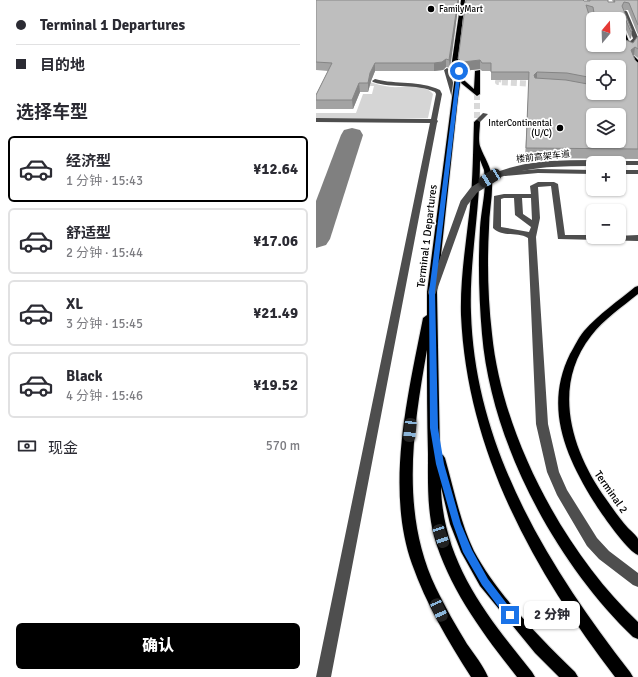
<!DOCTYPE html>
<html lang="zh">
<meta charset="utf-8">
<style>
body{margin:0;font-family:Signika,"Noto Sans SC",sans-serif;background:#f7f7f7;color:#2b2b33;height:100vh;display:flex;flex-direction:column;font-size:15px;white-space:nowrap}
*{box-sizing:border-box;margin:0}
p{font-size:13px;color:#7c7c81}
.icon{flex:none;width:22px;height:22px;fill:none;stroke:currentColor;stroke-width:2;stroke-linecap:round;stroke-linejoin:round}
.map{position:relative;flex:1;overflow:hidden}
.sheet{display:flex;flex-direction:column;background:#fff;width:316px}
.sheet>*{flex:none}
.banner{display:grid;align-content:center;height:88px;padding:0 16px;background:#fff}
.needle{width:26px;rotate:19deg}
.controls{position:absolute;left:270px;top:12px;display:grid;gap:8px}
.controls a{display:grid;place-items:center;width:40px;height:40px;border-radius:6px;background:#fff;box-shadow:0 1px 3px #0004;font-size:20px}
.end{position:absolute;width:18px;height:18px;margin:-9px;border:5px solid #1a73e8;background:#fff;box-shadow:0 0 0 2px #fff}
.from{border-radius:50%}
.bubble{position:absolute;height:28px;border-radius:6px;background:#fff;box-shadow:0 1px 3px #0004;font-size:13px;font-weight:800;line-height:28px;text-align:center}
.car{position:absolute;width:12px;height:24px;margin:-12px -6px;border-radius:5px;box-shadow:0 0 3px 1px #0007;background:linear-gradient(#222 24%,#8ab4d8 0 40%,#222 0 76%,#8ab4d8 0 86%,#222 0)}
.banner b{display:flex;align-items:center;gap:14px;height:38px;font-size:15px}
.banner b+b{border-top:1px solid #e1e1e2}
.banner i{width:10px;height:10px;background:#2b2b33}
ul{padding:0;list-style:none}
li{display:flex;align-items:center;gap:12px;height:66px;margin:0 8px 6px;padding:0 8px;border:2px solid #e1e1e2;border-radius:6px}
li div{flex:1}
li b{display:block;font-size:15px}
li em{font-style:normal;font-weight:800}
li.on{border-color:#000}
li>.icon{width:36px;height:36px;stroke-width:1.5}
h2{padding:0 16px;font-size:18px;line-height:48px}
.pay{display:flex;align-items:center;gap:10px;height:44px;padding:0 16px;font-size:15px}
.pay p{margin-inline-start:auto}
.primary-button{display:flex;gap:8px;margin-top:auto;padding:8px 16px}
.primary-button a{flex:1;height:46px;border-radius:6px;background:#000;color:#fff;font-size:16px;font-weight:800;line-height:46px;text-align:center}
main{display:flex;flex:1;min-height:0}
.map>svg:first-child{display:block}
.green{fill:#d5d5d5}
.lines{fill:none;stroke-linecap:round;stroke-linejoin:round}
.taxiway{fill:#808080;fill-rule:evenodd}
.minor-tunnel-far1{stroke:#d9d9d9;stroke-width:5;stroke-dasharray:5 2.5;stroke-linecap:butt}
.minor-tunnel{stroke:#d9d9d9;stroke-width:6;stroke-dasharray:6 3;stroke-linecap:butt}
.major-tunnel{stroke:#d9d9d9;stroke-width:6;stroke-dasharray:6 3;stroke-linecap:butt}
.major-casing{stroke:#dbdbdb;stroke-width:2}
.highway-casing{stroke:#dbdbdb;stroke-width:2}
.minor{fill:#4e4e4e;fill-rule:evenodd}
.major{fill:#000;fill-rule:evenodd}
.highway{fill:#000;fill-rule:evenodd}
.major-bridge-far1-casing{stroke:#dbdbdb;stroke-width:6;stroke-linecap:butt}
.major-bridge-casing{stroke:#dbdbdb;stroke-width:8;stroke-linecap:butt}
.minor-bridge-far2{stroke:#4e4e4e;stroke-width:5}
.minor-bridge-far1{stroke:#4e4e4e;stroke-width:6}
.minor-bridge{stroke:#4e4e4e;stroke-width:8}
.major-bridge-far1{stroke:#000;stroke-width:5}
.major-bridge{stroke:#000;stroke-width:6}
.wall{fill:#a3a3a3;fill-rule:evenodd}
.shaded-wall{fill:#858585}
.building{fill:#bebebe;stroke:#858585;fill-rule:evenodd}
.route{fill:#1a73e8}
.poi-dot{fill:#000;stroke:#fff;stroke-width:1.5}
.labels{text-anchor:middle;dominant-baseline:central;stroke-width:3.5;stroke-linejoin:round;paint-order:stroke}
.far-poi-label{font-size:9px;fill:#000;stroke:#fff;text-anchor:start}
.far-street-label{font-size:9px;fill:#000;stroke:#fff}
.street-label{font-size:11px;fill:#000;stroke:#fff}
</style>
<main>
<section class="sheet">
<div class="banner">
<b><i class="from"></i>Terminal 1 Departures</b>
<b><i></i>目的地</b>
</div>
<h2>选择车型</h2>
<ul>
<li class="on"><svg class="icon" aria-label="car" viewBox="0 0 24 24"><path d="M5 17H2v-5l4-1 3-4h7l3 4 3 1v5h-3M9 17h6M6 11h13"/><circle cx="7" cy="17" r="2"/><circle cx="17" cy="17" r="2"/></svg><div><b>经济型</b><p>1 分钟 · 15:43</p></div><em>¥12.64</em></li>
<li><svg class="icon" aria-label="car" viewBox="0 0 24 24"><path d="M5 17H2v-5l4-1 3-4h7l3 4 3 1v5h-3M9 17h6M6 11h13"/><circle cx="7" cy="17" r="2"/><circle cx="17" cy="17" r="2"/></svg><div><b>舒适型</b><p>2 分钟 · 15:44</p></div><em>¥17.06</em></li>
<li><svg class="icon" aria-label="car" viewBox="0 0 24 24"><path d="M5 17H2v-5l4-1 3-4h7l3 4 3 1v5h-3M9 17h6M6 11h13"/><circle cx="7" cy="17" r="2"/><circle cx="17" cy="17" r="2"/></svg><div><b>XL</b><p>3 分钟 · 15:45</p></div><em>¥21.49</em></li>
<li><svg class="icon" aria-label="car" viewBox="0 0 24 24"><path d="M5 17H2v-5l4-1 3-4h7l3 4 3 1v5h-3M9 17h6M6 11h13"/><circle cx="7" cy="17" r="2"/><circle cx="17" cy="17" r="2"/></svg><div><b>Black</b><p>4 分钟 · 15:46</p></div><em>¥19.52</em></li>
</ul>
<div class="pay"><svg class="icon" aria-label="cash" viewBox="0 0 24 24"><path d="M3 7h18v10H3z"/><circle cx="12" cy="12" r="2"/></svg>现金<p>570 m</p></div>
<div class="primary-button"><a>确认</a></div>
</section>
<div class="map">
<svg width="322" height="677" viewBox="0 0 322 677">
<rect width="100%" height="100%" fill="#fff"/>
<path class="green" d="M51,81C59,84 67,86 75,87C87,88 109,83 117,94L112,118H0V113H40L47,94H56L58,86H49Z"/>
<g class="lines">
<path class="taxiway" d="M36,128L44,130L47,135L14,239L10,245L0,248V201L25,135L28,130Z"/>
<path class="minor-tunnel-far1" d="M183,78L185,67"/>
<path class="minor-tunnel" d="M183,77L182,82L221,84"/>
<path class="major-tunnel" d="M161,94V122"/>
<defs>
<path id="major" d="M145,0H149L141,68L149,81L158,89L159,71L164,70V94L161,96L145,83L135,68Z
M139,96L142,98L121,292L124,454L127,455L129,458C138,489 144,522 158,551C181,594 224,638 259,672L262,677H243L219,653L164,586L145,552L134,524L125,487C127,562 171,616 216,672L219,677H201C168,635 133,589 118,536C111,509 112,482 112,454C111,420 111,385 111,350C97,429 84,513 120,588C129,607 140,626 151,644C158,654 167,665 172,677H155C132,641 110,604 96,564C69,488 92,395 107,318L111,315V292L136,98Z
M161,120L164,122C164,129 162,139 164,146C168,158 176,167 176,180C177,196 173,212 173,228C171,263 172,299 176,334C186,435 248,552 322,622V639L317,637C239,562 175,442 166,334C163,299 162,263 164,228C165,212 169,196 169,180L168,170L164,160C164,211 153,262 155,313C159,449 233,568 314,672L317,677H299C218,571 151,452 145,315C144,279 150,243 154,207C157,178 157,150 158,122Z
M322,286V294C306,307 288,319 275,336C235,387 256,452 290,499C297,509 304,519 312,528C315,531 321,536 322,539C322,543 322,551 322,555C311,551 285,513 278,502C249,455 228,407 254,354C259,346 262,338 268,331C283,314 302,301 319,287Z"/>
<path id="highway" d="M303,22L306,24L316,49L311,48L303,30Z
M318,56L322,60V70L319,68L315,58Z"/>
</defs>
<use href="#major" class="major-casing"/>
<use href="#highway" class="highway-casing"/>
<path class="minor" d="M131,68L134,70L141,99L136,98L128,70Z
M59,79C81,85 103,80 124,90L126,94L121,120L122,121L121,123L15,677H0L114,123L0,122V118L115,119L120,94L119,92C100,83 77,89 57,82L56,81Z
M167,113L172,114L163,123H159V121Z
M300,161H322V165H303V163H299Z
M222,169L277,170V174L222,173L189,176L185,174L189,172Z
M303,170H322V174H303Z
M222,182H238L242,184L249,235H277V237L322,235V241L242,239L235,186L222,187L224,218L220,237L232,424L243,472L251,490L281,538L293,551L322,573V587L317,585L283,559L271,546L241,495L231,472L220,424L212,238C201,231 187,238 177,228L178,196L188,194H215L214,186ZM188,198H198L199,215L215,227L213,232L185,227V199ZM206,198H215L216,220L207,214Z"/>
<use href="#major" class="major"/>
<use href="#highway" class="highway"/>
<defs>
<path id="major-bridge-far1" d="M142,78L143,71"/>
<path id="major-bridge" d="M139,98L142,77"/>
</defs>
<use href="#major-bridge-far1" class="major-bridge-far1-casing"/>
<use href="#major-bridge" class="major-bridge-casing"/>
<path class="minor-bridge-far2" d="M303,45L316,43L320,39L309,13"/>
<path class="minor-bridge-far1" d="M177,177C209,163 243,163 277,163"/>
<path class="minor-bridge" d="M116,292L148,203L158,190L180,176"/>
<use href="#major-bridge-far1" class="major-bridge-far1"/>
<use href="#major-bridge" class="major-bridge"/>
</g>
<path class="wall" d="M0,0H143L134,68L130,67L127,70L118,71H59L55,81L52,92H44L37,109H0V95L12,71L0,70Z
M271,0H292V2H297L296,0H322V35L312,10H307L316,31L315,38L314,39L307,23L303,21V19H277L276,14L273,13L274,18L307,33L306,40L317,43L322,36V58L318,55H317L319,60L322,63V159L209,158L213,80H175V71H166L164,69L147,71L143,67L142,59L268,1H271ZM277,67H303V93H277Z"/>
<path class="shaded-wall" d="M142,0H143L134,68L133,60Z
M316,31L315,38L314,39L315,32Z
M307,33L306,40L303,41V34Z
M319,47L318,55L314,58L315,50Z
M130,59V67L127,70L118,71V63Z
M164,60V69L147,71V62Z
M59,63V71L55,81L52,92V83L54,73Z
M221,72V80L218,83V75Z
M43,83L44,92L37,109L36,100Z"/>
<path class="building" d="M0,0H142L133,60L130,59L126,62L118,63H59L54,73L52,83H43L36,100H0V95L16,63L0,62Z
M150,0H267L268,1H274V0H292V2H299L298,0H322V25L313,3L308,2L306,6L316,31L315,32L308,16L304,13L303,19H279L277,7L270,5L274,18L277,20V45H303V41L310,40L317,43L322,36V49L319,47L315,50L319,60L322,63V149L210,148L213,72H175V63H166L164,60L147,62L142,59ZM277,67H303V93H277V85L250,80L219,78L218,75L221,72L251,73L277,78ZM277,115H303V141H277Z
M303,24L307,33L303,34Z"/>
<path class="route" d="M143,70L145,71L119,292L122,428L128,464L145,524L156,550L172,579L197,612L199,615L194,619L191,618L166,585L147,552L137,524L120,464L114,428L113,292L141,71Z"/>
<g class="poi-dot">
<circle cx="115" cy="9" r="4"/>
<circle cx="244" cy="128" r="4"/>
</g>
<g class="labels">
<g class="far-poi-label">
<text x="123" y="9">FamilyMart</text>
<text x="236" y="123" text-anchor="end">InterContinental<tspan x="236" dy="10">(U/C)</tspan></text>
</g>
<g class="far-street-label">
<text transform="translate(227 157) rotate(-6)">楼前高架车道</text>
</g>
<g class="street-label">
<text transform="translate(111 236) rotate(-83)">Terminal 1 Departures</text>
<text transform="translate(295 492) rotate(55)">Terminal 2</text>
</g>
</g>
</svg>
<div class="controls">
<a><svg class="needle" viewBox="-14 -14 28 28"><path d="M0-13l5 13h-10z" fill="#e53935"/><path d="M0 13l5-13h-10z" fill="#7c7c81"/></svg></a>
<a><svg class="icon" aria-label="locate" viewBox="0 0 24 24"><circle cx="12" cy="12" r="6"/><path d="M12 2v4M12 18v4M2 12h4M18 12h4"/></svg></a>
<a><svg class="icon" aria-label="layers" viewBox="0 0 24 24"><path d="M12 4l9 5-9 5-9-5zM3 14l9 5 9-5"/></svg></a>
<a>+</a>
<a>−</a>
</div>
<i class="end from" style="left:143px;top:71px"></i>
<i class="end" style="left:194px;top:615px"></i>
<div class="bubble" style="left:208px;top:601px;width:56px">2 分钟</div>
<i class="car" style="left:174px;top:178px;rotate:239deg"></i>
<i class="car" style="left:94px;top:430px;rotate:186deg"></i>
<i class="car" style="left:125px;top:536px;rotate:161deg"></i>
<i class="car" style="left:123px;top:610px;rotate:156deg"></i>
</div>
</main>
